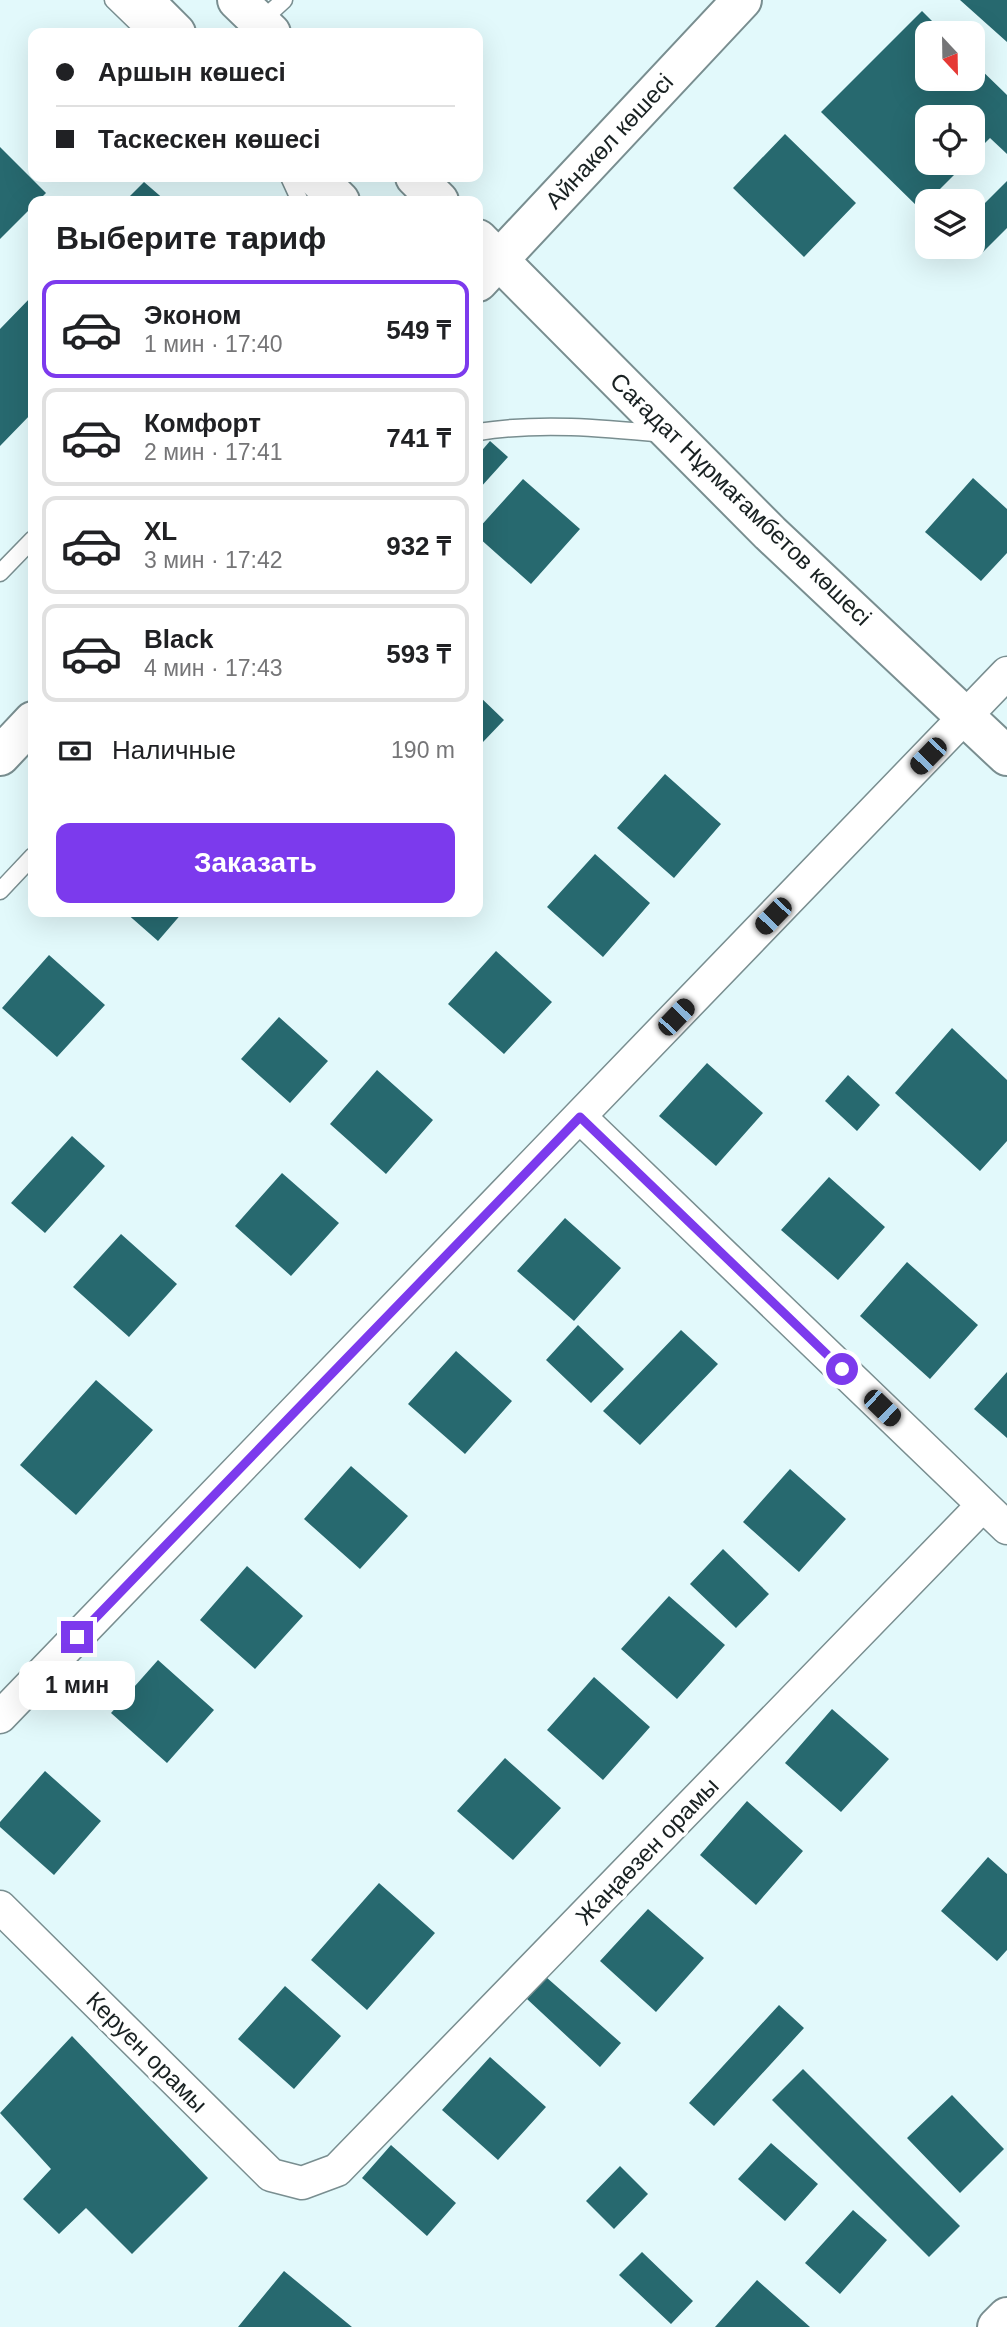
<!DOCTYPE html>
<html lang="ru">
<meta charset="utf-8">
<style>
body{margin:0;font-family:Arial,sans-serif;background:#f2f2f2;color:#202124;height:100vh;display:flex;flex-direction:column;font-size:26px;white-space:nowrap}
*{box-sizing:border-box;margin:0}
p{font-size:23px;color:#757577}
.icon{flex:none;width:38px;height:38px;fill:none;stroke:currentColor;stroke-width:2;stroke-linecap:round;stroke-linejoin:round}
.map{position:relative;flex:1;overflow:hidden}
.sheet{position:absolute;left:28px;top:196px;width:455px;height:721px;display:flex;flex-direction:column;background:#fff;border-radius:14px;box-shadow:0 7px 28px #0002}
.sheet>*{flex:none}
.hud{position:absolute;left:28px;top:28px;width:455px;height:154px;border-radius:14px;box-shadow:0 7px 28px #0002;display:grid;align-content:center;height:154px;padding:0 28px;background:#fff}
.needle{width:46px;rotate:158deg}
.tools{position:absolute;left:915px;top:21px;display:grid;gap:14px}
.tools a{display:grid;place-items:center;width:70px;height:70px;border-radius:14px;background:#fff;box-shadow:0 7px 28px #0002;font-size:35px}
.end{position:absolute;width:32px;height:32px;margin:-16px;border:9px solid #7c3aed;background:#fff;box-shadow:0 0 0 4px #fff}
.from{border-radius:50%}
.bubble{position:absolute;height:49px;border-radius:14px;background:#fff;box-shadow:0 7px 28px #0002;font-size:23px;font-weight:600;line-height:49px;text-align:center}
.car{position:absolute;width:21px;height:42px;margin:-21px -10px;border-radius:9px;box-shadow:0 0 5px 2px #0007;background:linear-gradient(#222 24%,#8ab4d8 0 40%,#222 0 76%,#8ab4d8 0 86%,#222 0)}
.hud b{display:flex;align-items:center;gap:24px;height:66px;font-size:26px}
.hud b+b{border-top:2px solid #e0e0e0}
.hud i{width:18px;height:18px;background:#202124}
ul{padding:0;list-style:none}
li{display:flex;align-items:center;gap:21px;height:98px;margin:0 14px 10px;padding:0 14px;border:4px solid #e0e0e0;border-radius:14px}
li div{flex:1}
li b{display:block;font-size:26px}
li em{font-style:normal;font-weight:600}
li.active{border-color:#7c3aed}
li>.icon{width:63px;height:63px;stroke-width:1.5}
h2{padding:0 28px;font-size:32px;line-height:84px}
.pay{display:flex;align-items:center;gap:18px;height:77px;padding:0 28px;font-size:26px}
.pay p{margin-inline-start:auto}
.cta{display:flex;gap:14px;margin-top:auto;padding:14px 28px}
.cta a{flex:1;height:80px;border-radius:14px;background:#7c3aed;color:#fff;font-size:28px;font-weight:600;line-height:80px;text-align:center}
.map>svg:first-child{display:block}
.building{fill:#27696f}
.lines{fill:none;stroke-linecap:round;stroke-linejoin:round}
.service-casing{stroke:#798e90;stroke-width:19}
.minor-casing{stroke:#798e90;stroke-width:35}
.tertiary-casing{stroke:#798e90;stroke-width:42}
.service{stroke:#fff;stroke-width:16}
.minor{stroke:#fff;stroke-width:32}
.tertiary{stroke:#fff;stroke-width:38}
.route{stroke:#7c3aed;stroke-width:9}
.labels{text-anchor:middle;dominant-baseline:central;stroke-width:7;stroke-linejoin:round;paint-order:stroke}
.street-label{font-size:24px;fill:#192122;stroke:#fff}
</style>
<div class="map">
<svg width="1007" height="2327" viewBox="0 0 1007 2327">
<rect width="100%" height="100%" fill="#e2f9fb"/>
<path class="building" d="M960,0H1007V42Z
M922,11L944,33H928V79H973V62L1007,95V154L990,138L973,155V117H928V163H966L920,209L821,112Z
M785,134L856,203L804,257L733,188Z
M0,147L46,193L38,201H33V206L0,239Z
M1007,181V228L982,253L973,244V215Z
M144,182L166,201H125Z
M33,295V412L0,446V329Z
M490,441L508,457L480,488L478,486V455Z
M973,478L1007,509V553L981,581L925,532Z
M523,479L580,529L531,584L478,537V529Z
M478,695L504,720L483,742L478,737Z
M665,774L721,824L674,878L617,828Z
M595,854L650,903L603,957L547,907Z
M125,912H183L158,941Z
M496,951L552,1002L504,1054L448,1004Z
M49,955L105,1005L57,1057L2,1008Z
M279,1017L328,1061L290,1103L241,1059Z
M952,1028L1007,1080V1141L980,1171L895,1093Z
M707,1063L763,1113L716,1166L659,1116Z
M377,1070L433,1120L386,1174L330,1124Z
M848,1075L880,1105L857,1131L825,1101Z
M72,1136L105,1166L45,1233L11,1203Z
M282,1173L339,1223L291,1276L235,1226Z
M829,1177L885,1227L838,1280L781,1230Z
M565,1218L621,1268L574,1321L517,1271Z
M121,1234L177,1284L129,1337L73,1287Z
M907,1262L978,1325L930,1379L860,1316Z
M578,1325L624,1369L591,1403L546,1360Z
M681,1330L718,1364L640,1445L603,1411Z
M456,1351L512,1401L465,1454L408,1404Z
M1007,1372V1438L974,1409Z
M96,1380L153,1430L76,1515L20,1465Z
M351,1466L408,1516L360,1569L304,1519Z
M790,1469L846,1519L799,1572L743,1522Z
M723,1549L769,1594L736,1628L690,1584Z
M247,1566L303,1616L255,1669L200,1620Z
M669,1596L725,1645L677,1699L621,1649Z
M158,1660L214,1710L167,1763L111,1713Z
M594,1677L650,1727L603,1780L547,1730Z
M832,1709L889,1759L841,1812L785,1763Z
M505,1758L561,1808L513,1860L457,1811Z
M45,1771L101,1821L54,1875L0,1827V1822Z
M747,1801L803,1851L756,1905L700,1855Z
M988,1857L1007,1874V1950L997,1961L941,1911Z
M379,1883L435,1933L367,2010L311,1960Z
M648,1909L704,1958L656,2012L600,1961Z
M546,1977L621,2043L600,2067L527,1999Z
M285,1986L341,2036L294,2089L238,2039Z
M779,2005L804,2028L714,2126L689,2103Z
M72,2036L208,2178L132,2254L86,2208L59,2234L23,2199L51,2169L0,2113Z
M490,2057L546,2107L498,2160L442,2110Z
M803,2069L960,2226L929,2257L772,2100Z
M952,2095L1004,2149L960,2193L907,2138Z
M771,2143L818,2184L785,2221L738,2179Z
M391,2145L456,2203L427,2236L362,2178Z
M620,2166L648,2194L614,2229L586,2201Z
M853,2210L887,2240L840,2294L805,2263Z
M642,2252L693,2301L671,2324L619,2275Z
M284,2271L352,2327H238Z
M757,2280L810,2327H715Z"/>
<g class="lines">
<defs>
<path id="service" d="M113,0L147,33
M260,22L284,0
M289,177L300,201
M478,432C540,422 602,428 664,434
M0,573L33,539
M0,891L33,856"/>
<path id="minor" d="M580,1117L1007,1528
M0,1717L1007,673
M0,1907L271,2175L302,2183L337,2170L983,1505"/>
<path id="tertiary" d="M143,0L176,33
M237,0L271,33
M316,177L340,201
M415,177L439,201
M478,239L770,533L1007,756
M478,282L742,0
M0,756L33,721
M997,2327L1007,2317"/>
</defs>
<use href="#service" class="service-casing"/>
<use href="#minor" class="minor-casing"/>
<use href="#tertiary" class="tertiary-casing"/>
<use href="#service" class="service"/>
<use href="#minor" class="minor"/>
<use href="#tertiary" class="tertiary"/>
</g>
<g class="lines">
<path class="route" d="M77,1637L580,1117L842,1369"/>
</g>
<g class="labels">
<g class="street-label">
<text transform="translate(609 141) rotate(-47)">Айнакөл көшесі</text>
<text transform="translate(741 499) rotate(44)">Сағадат Нұрмағамбетов көшесі</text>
<text transform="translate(647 1851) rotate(-46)">Жаңаөзен орамы</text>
<text transform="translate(147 2052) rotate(45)">Керуен орамы</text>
</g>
</g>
</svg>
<div class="tools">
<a><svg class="needle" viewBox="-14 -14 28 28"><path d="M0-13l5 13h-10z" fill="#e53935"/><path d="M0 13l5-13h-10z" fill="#757577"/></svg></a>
<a><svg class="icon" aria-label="locate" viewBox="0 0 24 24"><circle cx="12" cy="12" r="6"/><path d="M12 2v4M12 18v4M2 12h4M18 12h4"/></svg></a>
<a><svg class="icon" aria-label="layers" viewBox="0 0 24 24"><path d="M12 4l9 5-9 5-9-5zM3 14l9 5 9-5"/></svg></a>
</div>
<i class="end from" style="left:842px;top:1369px"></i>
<i class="end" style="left:77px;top:1637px"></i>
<div class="bubble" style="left:19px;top:1661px;width:116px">1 мин</div>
<i class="car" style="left:928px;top:756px;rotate:224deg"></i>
<i class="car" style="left:773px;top:916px;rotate:224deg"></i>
<i class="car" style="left:676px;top:1017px;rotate:44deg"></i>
<i class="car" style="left:882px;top:1408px;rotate:134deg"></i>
<div class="hud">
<b><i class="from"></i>Аршын көшесі</b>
<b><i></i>Таскескен көшесі</b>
</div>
<section class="sheet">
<h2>Выберите тариф</h2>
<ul>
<li class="active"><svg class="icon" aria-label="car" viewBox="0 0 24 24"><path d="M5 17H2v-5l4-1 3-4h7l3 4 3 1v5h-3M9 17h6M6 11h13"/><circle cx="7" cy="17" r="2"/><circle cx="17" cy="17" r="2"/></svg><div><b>Эконом</b><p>1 мин · 17:40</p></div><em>549 ₸</em></li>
<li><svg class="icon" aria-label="car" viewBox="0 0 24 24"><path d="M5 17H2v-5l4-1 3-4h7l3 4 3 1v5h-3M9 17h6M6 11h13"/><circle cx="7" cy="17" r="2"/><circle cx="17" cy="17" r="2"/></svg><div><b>Комфорт</b><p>2 мин · 17:41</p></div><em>741 ₸</em></li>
<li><svg class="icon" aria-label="car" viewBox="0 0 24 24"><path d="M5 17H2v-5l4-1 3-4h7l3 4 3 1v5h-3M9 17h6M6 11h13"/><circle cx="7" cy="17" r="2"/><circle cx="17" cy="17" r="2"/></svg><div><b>XL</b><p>3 мин · 17:42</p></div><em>932 ₸</em></li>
<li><svg class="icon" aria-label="car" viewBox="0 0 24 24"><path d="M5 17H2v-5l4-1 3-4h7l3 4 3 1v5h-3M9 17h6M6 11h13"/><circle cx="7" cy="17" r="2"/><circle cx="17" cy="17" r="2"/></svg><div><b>Black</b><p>4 мин · 17:43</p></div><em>593 ₸</em></li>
</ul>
<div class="pay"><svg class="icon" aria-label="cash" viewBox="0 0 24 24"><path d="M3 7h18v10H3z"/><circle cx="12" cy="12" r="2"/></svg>Наличные<p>190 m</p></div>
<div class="cta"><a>Заказать</a></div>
</section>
</div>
